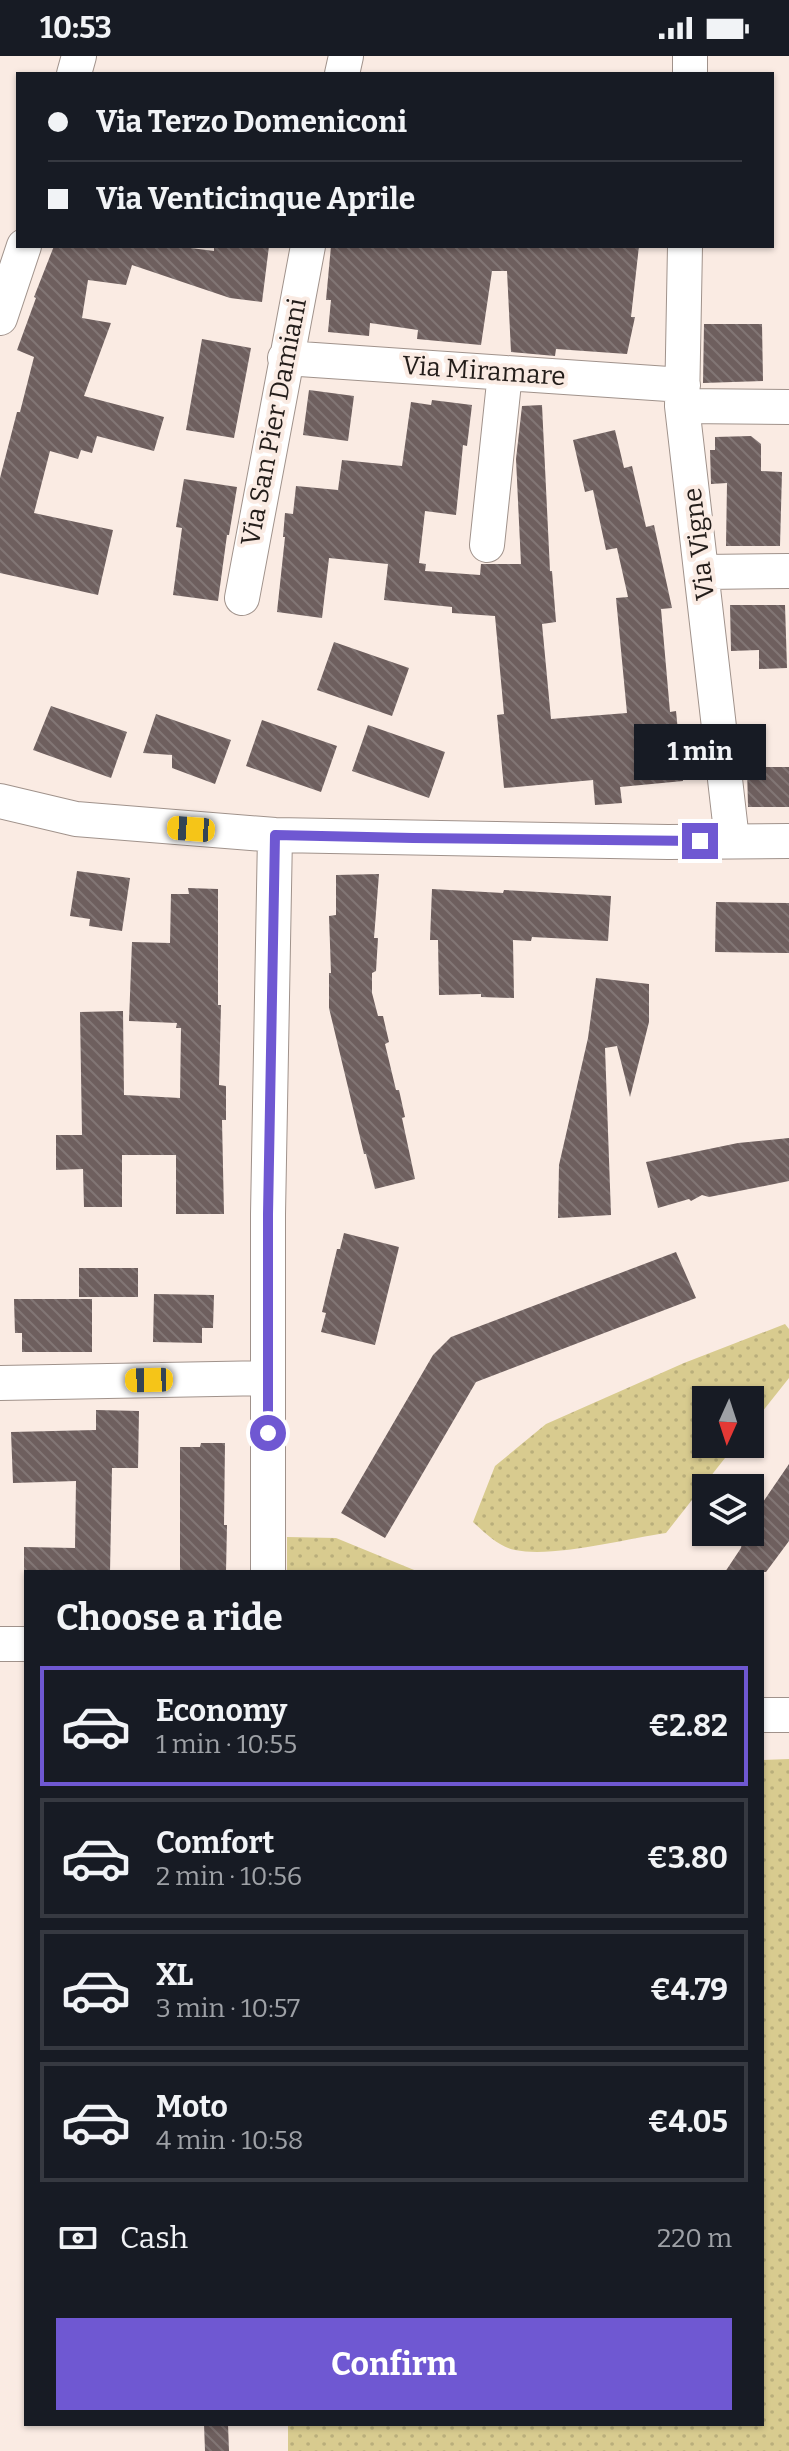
<!DOCTYPE html>
<meta charset="utf-8">
<style>
body{margin:0;font-family:Bitter,serif;background:#20242c;color:#f1f3f6;height:100vh;display:flex;flex-direction:column;font-size:30px;white-space:nowrap}
*{box-sizing:border-box;margin:0}
p{font-size:26px;color:#9ea1a6}
.icon{flex:none;width:44px;height:44px;fill:none;stroke:currentColor;stroke-width:2;stroke-linecap:round;stroke-linejoin:round}
.map{position:relative;flex:1;overflow:hidden}
.panel{position:absolute;left:24px;top:1514px;width:740px;height:856px;display:flex;flex-direction:column;background:#171b24;border-radius:0px;box-shadow:0 2px 6px #0004}
.panel>*{flex:none}
.banner{position:absolute;left:16px;top:16px;width:758px;height:176px;border-radius:0px;box-shadow:0 2px 6px #0004;display:grid;align-content:center;height:176px;padding:0 32px;background:#171b24}
.needle{width:52px;rotate:183deg}
.controls{position:absolute;left:692px;top:1330px;display:grid;gap:16px}
.controls a{display:grid;place-items:center;width:72px;height:72px;border-radius:0px;background:#171b24;box-shadow:0 2px 6px #0004;font-size:40px}
.end{position:absolute;width:36px;height:36px;margin:-18px;border:10px solid #6f58d2;background:#fff;box-shadow:0 0 0 4px #fff}
.from{border-radius:50%}
.bubble{position:absolute;height:56px;border-radius:0px;background:#171b24;box-shadow:0 2px 6px #0004;font-size:26px;font-weight:700;line-height:56px;text-align:center}
.car{position:absolute;width:24px;height:48px;margin:-24px -12px;border-radius:10px;box-shadow:0 0 6px 2px #0007;background:linear-gradient(#f5c518 24%,#345 0 40%,#f5c518 0 76%,#345 0 86%,#f5c518 0)}
.banner b{display:flex;align-items:center;gap:28px;height:76px;font-size:30px}
.banner b+b{border-top:2px solid #363941}
.banner i{width:20px;height:20px;background:#f1f3f6}
ul{padding:0;list-style:none}
li{display:flex;align-items:center;gap:24px;height:120px;margin:0 16px 12px;padding:0 16px;border:4px solid #363941;border-radius:0px}
li div{flex:1}
li b{display:block;font-size:30px}
li em{font-style:normal;font-weight:700}
li.current{border-color:#6f58d2}
li>.icon{width:72px;height:72px;stroke-width:1.5}
h2{padding:0 32px;font-size:36px;line-height:96px}
.pay{display:flex;align-items:center;gap:20px;height:88px;padding:0 32px;font-size:30px}
.pay p{margin-inline-start:auto}
.primary-button{display:flex;gap:16px;margin-top:auto;padding:16px 32px}
.primary-button a{flex:1;height:92px;border-radius:0px;background:#6f58d2;color:#fff;font-size:32px;font-weight:700;line-height:92px;text-align:center}
.status{display:flex;justify-content:space-between;align-items:center;height:56px;padding:0 40px;background:#171b24;direction:ltr}
.status svg{height:22px;fill:currentColor}
.map>svg:first-child{display:block}
.park{fill:url(#park-dots)}
.building{fill:url(#building-back-hatch)}
.lines{fill:none;stroke-linecap:round;stroke-linejoin:round}
.minor-casing{stroke:#a0928b;stroke-width:36}
.minor{stroke:#fff;stroke-width:34}
.route{stroke:#6f58d2;stroke-width:10}
.labels{text-anchor:middle;dominant-baseline:central;stroke-width:8;stroke-linejoin:round;paint-order:stroke}
.street-label{font-size:26px;fill:#231d1a;stroke:#faebe3}
</style>
<div class="status"><b>10:53</b><svg viewBox="0 0 49 12"><path d="M0 12V9h3v3zM5 12V6h3v6zM10 12V3h3v9zM15 12V0h3v12zM26 1h20v11H26zM47 4h2v5h-2z"/></svg></div>
<div class="map">
<svg width="789" height="2395" viewBox="0 0 789 2395">
<defs>
<pattern id="park-dots" width="8" height="8" patternUnits="userSpaceOnUse" patternTransform="scale(2)"><rect width="8" height="8" fill="#d8cb8f"/><path d="M2 2h.1M6 6h.1" fill="none" stroke="#b9ae7b" stroke-width="1.8" stroke-linecap="round"/></pattern>
<pattern id="building-back-hatch" width="6" height="6" patternUnits="userSpaceOnUse" patternTransform="scale(2)"><rect width="6" height="6" fill="#6e5f5e"/><path d="M-1 5l2 2M0 0l6 6M5-1l2 2" fill="none" stroke="#827675"/></pattern>
</defs>
<rect width="100%" height="100%" fill="#faebe3"/>
<path class="park" d="M785,1268L789,1273V1322L750,1371V1344H706V1388H736L666,1477C625,1483 553,1502 515,1494C499,1491 485,1477 473,1466L495,1410L546,1368L684,1307Z
M287,1481L336,1482L419,1516H287Z
M789,1703V2395H288V2368H762V1704Z"/>
<path class="building" d="M54,190H175L214,195V190H269L262,246L230,242L132,209L126,229L88,224L82,262L111,267L84,340L164,361L154,395L97,380L92,397L81,394L78,403L50,395L34,457L113,474L98,539L0,517V422L17,356H20L34,301L17,294L36,242L34,241Z
M331,190H639L631,261H635L627,298L556,293L555,300L511,296L507,215H492L481,289L417,283L418,274L370,267L369,280L328,276L331,244H326Z
M704,268H762L763,325L703,327Z
M202,283L251,292L234,382L186,374Z
M309,334L354,340L348,385L303,379Z
M432,344L472,349L467,390L463,389L456,459L425,455L419,507L426,508L425,515L480,519L481,508H521L516,403L522,350L542,349L550,515H552L556,566L542,568L551,663L627,657L616,542L628,541L617,492L606,494L593,434L585,436L573,384L615,374L624,412L632,410L646,471L654,469L672,552L661,553L670,656L676,655L683,725L620,731L622,747L595,749L593,724L504,732L497,659L504,658L495,560L452,557V551L384,544L388,508L329,502L322,562L277,556L285,481H283L285,457L293,458L296,430L338,434L342,404L402,410L411,346L431,349Z
M751,380L761,388V415L782,416L780,490H726L727,427L711,428L710,394H715V381Z
M184,423L237,431L229,479H227L218,545L173,539L182,472L176,471Z
M730,549H785L787,612L759,613V594L731,595Z
M334,586L409,612L392,660L317,634Z
M51,650L127,676L111,722L33,694Z
M156,658L231,684L215,728L172,712V699L143,697Z
M262,664L337,690L321,736L246,710Z
M368,669L445,696L429,742L352,715Z
M747,711H789V751H748Z
M77,815L130,822L122,875L89,870L90,863L70,860Z
M379,818L374,882H378L376,915L372,917V937L378,960H383L389,986L385,988L396,1034H399L405,1061L402,1062L415,1123L375,1133L366,1098H364L329,952V917H331L329,860L336,859V819Z
M188,832L218,833V949H221L219,1029L226,1030V1064H222L224,1158H176V1099H122V1151H84L83,1113L56,1114V1079H82L80,956L123,955L124,1039L180,1042L181,972H176L177,967L129,965L132,886L170,887L171,838H189Z
M432,833L503,837L504,834L611,840L608,885L532,881L531,885L513,884L514,942L481,941V938L439,939L438,884H430Z
M716,846L789,847V897L715,896Z
M596,922L649,928V966L630,1041L617,990L605,992L611,1159L558,1162L559,1109L588,982Z
M789,1082V1125L709,1141L702,1139L691,1145L689,1143L658,1152L646,1106L738,1087Z
M344,1177L399,1191L375,1289L321,1276L326,1257L322,1256L337,1193H340Z
M676,1196L696,1242L476,1326L385,1482L341,1457L433,1299L451,1281Z
M79,1212H138V1241H79Z
M154,1238L214,1239L213,1272H202V1287L153,1286Z
M14,1243H92V1296H22V1277H15Z
M96,1354L139,1355L138,1412H112L110,1516H24V1491L75,1492L76,1425L13,1427L11,1376L96,1374Z
M201,1387H225L224,1469H227L226,1516H180V1391H200Z
M789,1408V1485L766,1516H725L741,1492L744,1476H750V1465Z
M204,2368H228L229,2395H205Z"/>
<g class="lines">
<defs>
<path id="minor" d="M74,18L79,0
M342,18L346,0
M690,18V0
M685,190L682,350L732,784
M0,262L24,190
M285,302L683,329
M682,350L789,351
M487,489L505,317
M703,516L789,515
M242,542L308,190
M0,745L76,763L275,779L668,786L789,785
M0,1327L268,1322
M268,1516V1158L275,779
M0,1588H26
M762,1659H789"/>
</defs>
<use href="#minor" class="minor-casing"/>
<use href="#minor" class="minor"/>
</g>
<g class="lines">
<path class="route" d="M268,1377V1158L275,779L413,782L700,785"/>
</g>
<g class="labels">
<g class="street-label">
<text transform="translate(484 315) rotate(4)">Via Miramare</text>
<text transform="translate(274 366) rotate(-79)">Via San Pier Damiani</text>
<text transform="translate(699 488) rotate(-97)">Via Vigne</text>
</g>
</g>
</svg>
<div class="controls">
<a><svg class="needle" viewBox="-14 -14 28 28"><path d="M0-13l5 13h-10z" fill="#e53935"/><path d="M0 13l5-13h-10z" fill="#9ea1a6"/></svg></a>
<a><svg class="icon" aria-label="layers" viewBox="0 0 24 24"><path d="M12 4l9 5-9 5-9-5zM3 14l9 5 9-5"/></svg></a>
</div>
<i class="end from" style="left:268px;top:1377px"></i>
<i class="end" style="left:700px;top:785px"></i>
<div class="bubble" style="left:634px;top:668px;width:132px">1 min</div>
<i class="car" style="left:191px;top:773px;rotate:274deg"></i>
<i class="car" style="left:149px;top:1324px;rotate:269deg"></i>
<div class="banner">
<b><i class="from"></i>Via Terzo Domeniconi</b>
<b><i></i>Via Venticinque Aprile</b>
</div>
<section class="panel">
<h2>Choose a ride</h2>
<ul>
<li class="current"><svg class="icon" aria-label="car" viewBox="0 0 24 24"><path d="M5 17H2v-5l4-1 3-4h7l3 4 3 1v5h-3M9 17h6M6 11h13"/><circle cx="7" cy="17" r="2"/><circle cx="17" cy="17" r="2"/></svg><div><b>Economy</b><p>1 min · 10:55</p></div><em>€2.82</em></li>
<li><svg class="icon" aria-label="car" viewBox="0 0 24 24"><path d="M5 17H2v-5l4-1 3-4h7l3 4 3 1v5h-3M9 17h6M6 11h13"/><circle cx="7" cy="17" r="2"/><circle cx="17" cy="17" r="2"/></svg><div><b>Comfort</b><p>2 min · 10:56</p></div><em>€3.80</em></li>
<li><svg class="icon" aria-label="car" viewBox="0 0 24 24"><path d="M5 17H2v-5l4-1 3-4h7l3 4 3 1v5h-3M9 17h6M6 11h13"/><circle cx="7" cy="17" r="2"/><circle cx="17" cy="17" r="2"/></svg><div><b>XL</b><p>3 min · 10:57</p></div><em>€4.79</em></li>
<li><svg class="icon" aria-label="car" viewBox="0 0 24 24"><path d="M5 17H2v-5l4-1 3-4h7l3 4 3 1v5h-3M9 17h6M6 11h13"/><circle cx="7" cy="17" r="2"/><circle cx="17" cy="17" r="2"/></svg><div><b>Moto</b><p>4 min · 10:58</p></div><em>€4.05</em></li>
</ul>
<div class="pay"><svg class="icon" aria-label="cash" viewBox="0 0 24 24"><path d="M3 7h18v10H3z"/><circle cx="12" cy="12" r="2"/></svg>Cash<p>220 m</p></div>
<div class="primary-button"><a>Confirm</a></div>
</section>
</div>
